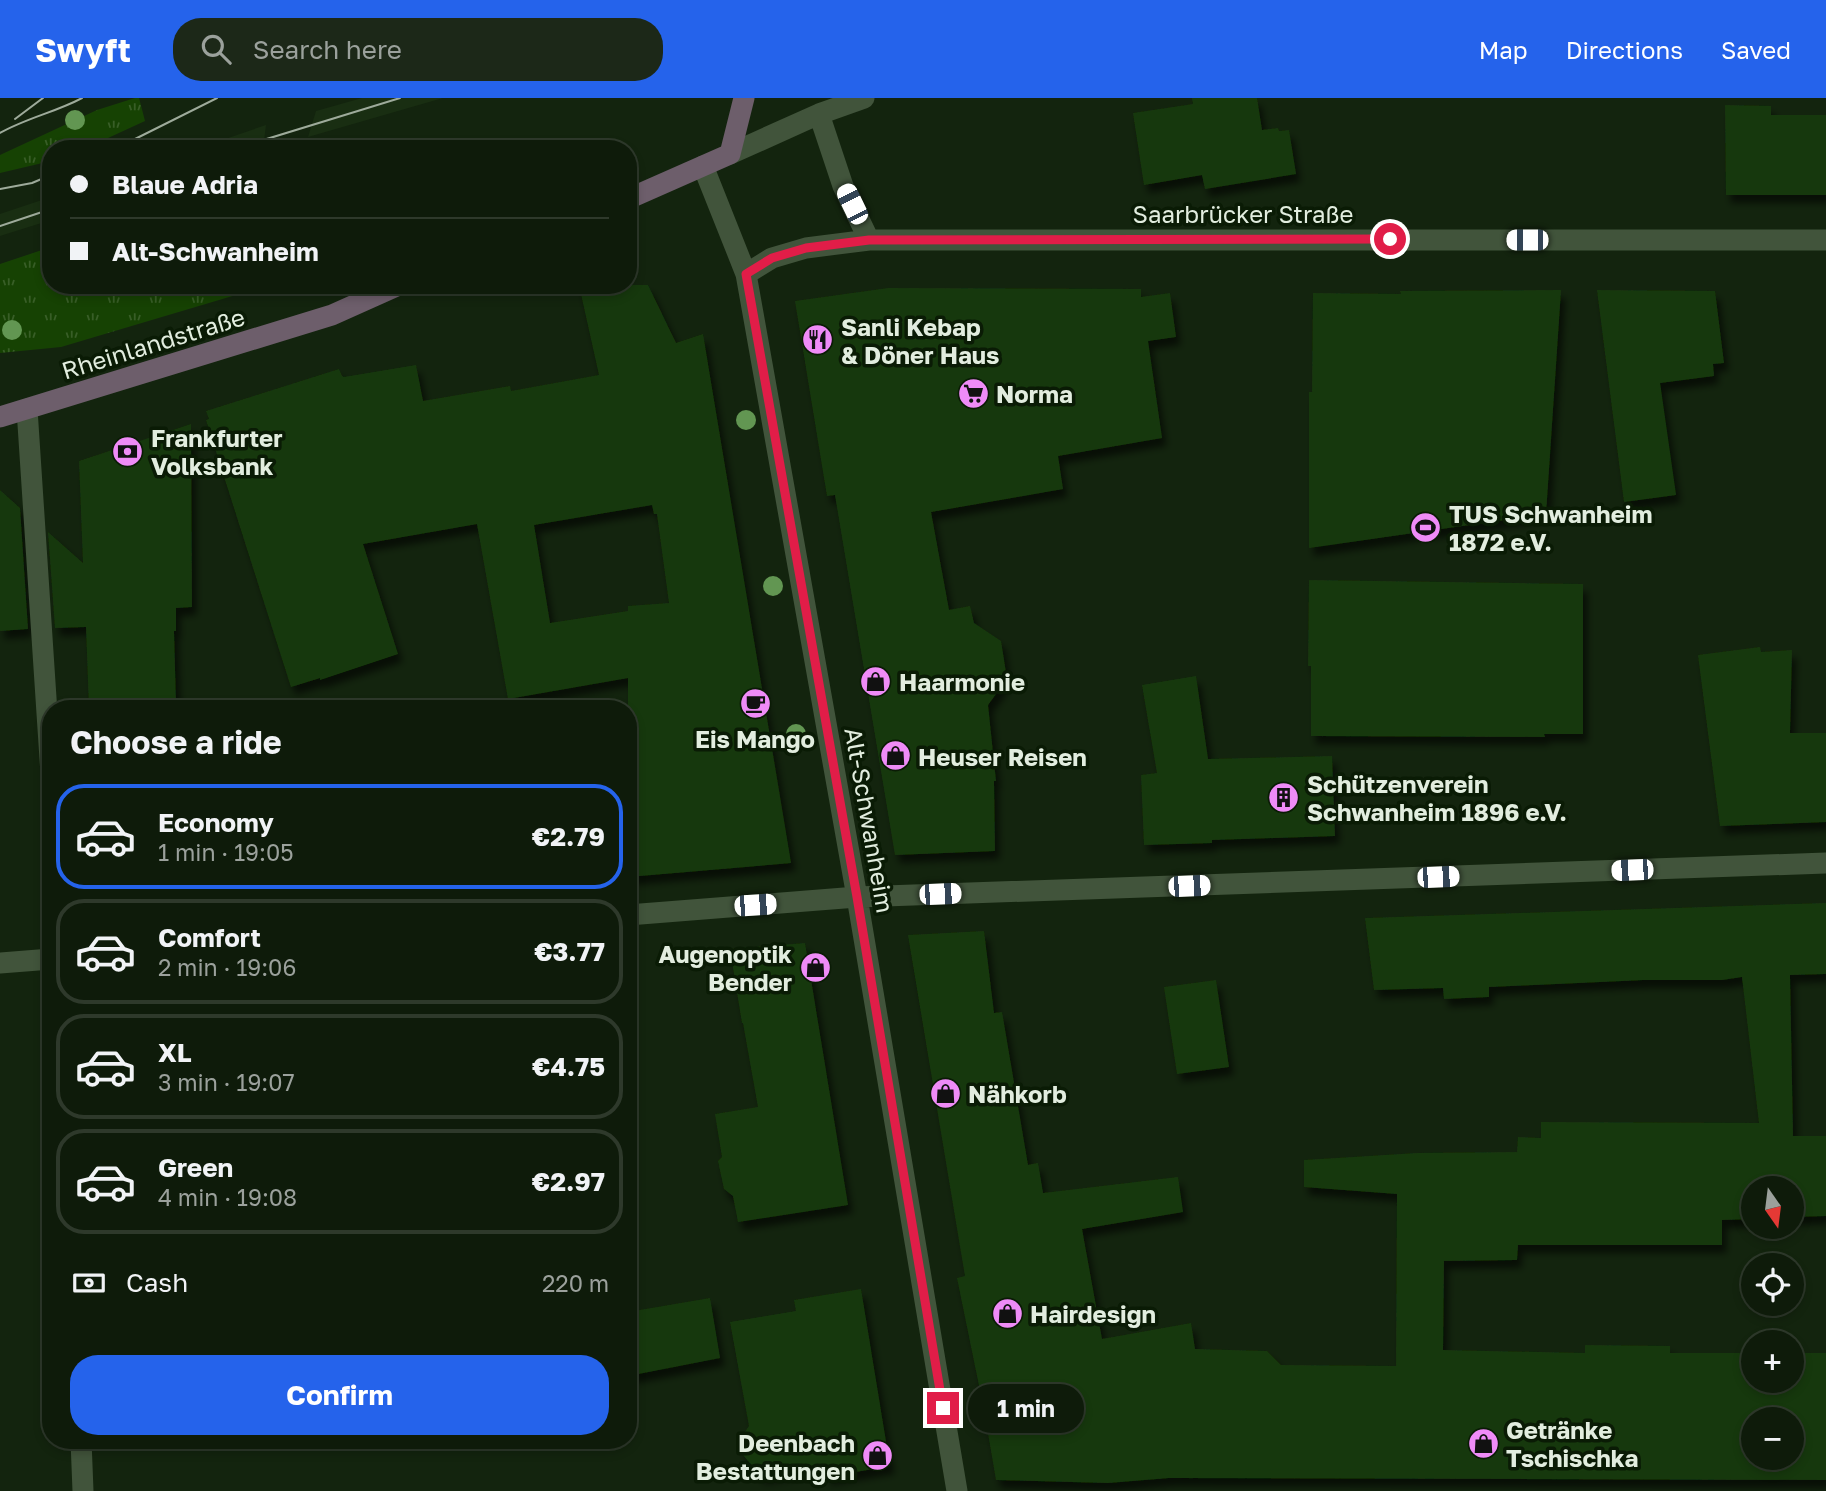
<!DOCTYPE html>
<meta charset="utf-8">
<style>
body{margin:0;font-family:"Golos Text",sans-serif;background:#1c2818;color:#f1f3f6;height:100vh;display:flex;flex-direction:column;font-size:26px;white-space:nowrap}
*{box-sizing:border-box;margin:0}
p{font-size:23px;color:#9ba19c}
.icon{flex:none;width:38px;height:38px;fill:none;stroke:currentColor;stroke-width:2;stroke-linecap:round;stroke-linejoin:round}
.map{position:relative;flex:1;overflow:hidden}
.side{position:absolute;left:42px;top:602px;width:595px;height:749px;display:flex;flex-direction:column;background:#0e1b0a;border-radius:28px;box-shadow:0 4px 10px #0003,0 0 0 2px #2e392b}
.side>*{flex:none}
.hud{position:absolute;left:42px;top:42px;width:595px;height:154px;border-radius:28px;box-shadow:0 4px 10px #0003,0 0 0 2px #2e392b;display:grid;align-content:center;height:154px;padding:0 28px;background:#0e1b0a}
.needle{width:46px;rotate:166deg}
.buttons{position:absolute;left:1741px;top:1078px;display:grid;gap:14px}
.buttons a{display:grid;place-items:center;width:63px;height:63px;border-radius:50%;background:#0e1b0a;box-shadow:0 4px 10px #0003,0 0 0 2px #2e392b;font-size:35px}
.end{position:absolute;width:32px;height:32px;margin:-16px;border:9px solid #e11d48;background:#fff;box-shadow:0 0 0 4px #fff}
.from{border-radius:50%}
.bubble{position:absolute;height:49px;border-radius:24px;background:#0e1b0a;box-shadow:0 4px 10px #0003,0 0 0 2px #2e392b;font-size:23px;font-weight:700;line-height:49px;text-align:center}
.car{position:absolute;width:21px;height:42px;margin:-21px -10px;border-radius:9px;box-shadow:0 0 5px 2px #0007;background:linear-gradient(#fff 24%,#345 0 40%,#fff 0 76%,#345 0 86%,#fff 0)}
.hud b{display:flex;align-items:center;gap:24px;height:66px;font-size:26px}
.hud b+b{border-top:2px solid #2e392b}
.hud i{width:18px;height:18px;background:#f1f3f6}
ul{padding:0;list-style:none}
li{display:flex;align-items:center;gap:21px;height:105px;margin:0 14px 10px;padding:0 14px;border:4px solid #2e392b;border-radius:28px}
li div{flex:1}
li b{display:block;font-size:26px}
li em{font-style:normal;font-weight:700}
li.current{border-color:#2563eb}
li>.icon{width:63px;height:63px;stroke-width:1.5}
h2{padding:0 28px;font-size:32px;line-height:84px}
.pay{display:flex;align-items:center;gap:18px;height:77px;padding:0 28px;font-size:26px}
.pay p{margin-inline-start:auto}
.button{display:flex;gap:14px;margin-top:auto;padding:14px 28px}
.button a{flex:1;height:80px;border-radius:28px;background:#2563eb;color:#fff;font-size:28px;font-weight:700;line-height:80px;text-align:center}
header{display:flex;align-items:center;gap:42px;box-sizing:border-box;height:98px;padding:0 35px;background:#2563eb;color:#fff}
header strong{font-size:33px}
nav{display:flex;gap:38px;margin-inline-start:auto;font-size:24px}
.search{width:490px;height:63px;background:#1c2818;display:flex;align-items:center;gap:18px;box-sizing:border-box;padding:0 24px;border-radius:28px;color:#9ba19c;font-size:26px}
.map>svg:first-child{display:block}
.built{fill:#192e12}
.grass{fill:url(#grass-tufts)}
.building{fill:#17370c;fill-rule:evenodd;filter:url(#shadow)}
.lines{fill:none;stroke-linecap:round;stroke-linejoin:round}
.street{stroke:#41543b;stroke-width:21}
.secondary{stroke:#6d5e6b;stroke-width:21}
.tram{stroke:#9eab9b;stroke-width:2}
.tree{fill:#629652}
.route{stroke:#e11d48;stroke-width:9}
.labels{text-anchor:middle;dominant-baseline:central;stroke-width:7;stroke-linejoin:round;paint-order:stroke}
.street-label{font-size:24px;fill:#e2eddf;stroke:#0a1b05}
.poi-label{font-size:24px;font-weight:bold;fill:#e2eddf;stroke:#0a1b05;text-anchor:start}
</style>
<header>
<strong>Swyft</strong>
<div class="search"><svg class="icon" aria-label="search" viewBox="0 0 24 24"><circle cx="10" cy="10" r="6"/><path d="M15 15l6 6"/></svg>Search here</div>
<nav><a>Map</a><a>Directions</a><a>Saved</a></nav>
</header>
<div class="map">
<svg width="1826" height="1393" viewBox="0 0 1826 1393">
<defs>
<pattern id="grass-tufts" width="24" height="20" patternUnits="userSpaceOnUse" patternTransform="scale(1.75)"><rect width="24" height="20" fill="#164203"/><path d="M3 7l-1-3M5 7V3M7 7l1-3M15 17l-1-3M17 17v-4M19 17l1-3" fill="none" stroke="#385e27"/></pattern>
<filter id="shadow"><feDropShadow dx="4.5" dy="8" stdDeviation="3.5" flood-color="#0009"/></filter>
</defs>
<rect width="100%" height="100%" fill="#13240e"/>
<path class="built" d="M362,0H443L308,39L316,13Z
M266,27L263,51H196Z
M51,99V122L0,138V116Z"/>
<path class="grass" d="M135,0H139L145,23L84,51H51V63L0,75V57L97,12Z
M51,149V187H269L61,249L0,255V166Z"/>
<path class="building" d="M1192,0H1257L1262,32L1278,30L1279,33L1289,32L1296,76L1205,91L1202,77L1144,87L1133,15L1193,6Z
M1725,7L1771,8V17H1826V97H1726Z
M579,187H648L676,245L703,236L791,765L628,779V580L508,601L477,426L363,446L398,556L320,582V580L291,589L206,322L209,321L206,313L339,271L342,278L344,279L416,267L423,303L510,288L511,293L599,277ZM652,407L654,416H657L669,505L628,508V513L550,525L534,427Z
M888,190L1141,191V199L1170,195L1176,239L1148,243L1162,340L1058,358L1063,391L931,414L949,512L970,508L974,525L1001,543L1007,581L988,607L996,683H994L995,753L895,757L835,397L827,398L795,203Z
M1561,192L1546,416L1309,450V294H1312L1313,195L1401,196L1400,193Z
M1597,192L1715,193L1724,265L1713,266L1714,278L1660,285L1676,397L1624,404Z
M191,326L192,509L176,510V533H174L176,607L160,608V611H89L86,529L55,530L48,434L83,465L79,363Z
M0,392L20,410L28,531L0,533Z
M1309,482L1583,486V636H1544L1545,639L1311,638V568H1308Z
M1760,549L1761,554L1792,552L1790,635H1826V724L1720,728L1698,557Z
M1196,578L1208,661L1332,658L1335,738L1212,742V745L1144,747L1141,677L1157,675L1142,587Z
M1826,805V876L1790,877L1793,1038H1826V1118L1792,1119V1090H1754V1121L1722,1122V1147H1518L1517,1162L1444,1163L1443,1252L1585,1255V1247L1670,1248V1255H1754V1283H1792V1255H1826V1382L1169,1380L1108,1385L996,1382L984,1312L957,1180L965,1178L908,837L984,833L994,915L1002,914L1028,1067L1038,1065L1043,1095L1178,1079L1183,1114L1082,1131L1102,1241L1191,1225L1195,1251L1267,1253L1281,1267L1396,1268L1397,1096L1304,1089V1062L1417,1055L1517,1054L1518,1039L1541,1040V1024L1759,1025L1742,879L1722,882H1644L1489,889V899L1444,901L1443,890L1374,892L1365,820ZM1754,1321H1792V1360H1754Z
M805,845L848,1107L738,1124L733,1098L724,1091L718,1063L722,1059L715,1016L758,1009L743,925H742L730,851Z
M1216,882L1229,969L1177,976L1164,889Z
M861,1191L890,1368L827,1379L825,1367L761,1378L743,1357L740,1341L749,1328L730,1224L796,1213L794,1202Z
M710,1200L720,1260L628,1278V1214Z"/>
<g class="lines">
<path class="street" d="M819,16L843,88L869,142
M730,56L819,16L864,0
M703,68L746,176L857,799L957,1393
M746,176L772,160L806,150L869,142H1826
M27,311L51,676
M628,817L857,799L1826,765
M0,865L51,861
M81,1342L83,1393"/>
<path class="secondary" d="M628,101L730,56L744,0
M0,319L332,217L399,187"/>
<path class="tram" d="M15,21L43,0
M0,35C26,20 56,14 82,0
M115,51L217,0
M234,51L400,0
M0,91L32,85L51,77
M0,128L51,111"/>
</g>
<g class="tree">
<circle cx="75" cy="22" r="10"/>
<circle cx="12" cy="232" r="10"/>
<circle cx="746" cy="322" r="10"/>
<circle cx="773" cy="488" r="10"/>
<circle cx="796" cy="636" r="10"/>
</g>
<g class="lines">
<path class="route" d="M943,1310L857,799L746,176L772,160L806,150L869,142L1390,141"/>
</g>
<defs>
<symbol id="restaurant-disc" viewBox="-11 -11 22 22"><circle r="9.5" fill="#ef8bf7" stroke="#0a1b05"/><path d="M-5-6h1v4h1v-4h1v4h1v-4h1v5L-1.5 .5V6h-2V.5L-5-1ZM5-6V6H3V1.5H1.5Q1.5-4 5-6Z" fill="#111"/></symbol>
<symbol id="supermarket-disc" viewBox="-11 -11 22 22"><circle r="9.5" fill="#ef8bf7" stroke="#0a1b05"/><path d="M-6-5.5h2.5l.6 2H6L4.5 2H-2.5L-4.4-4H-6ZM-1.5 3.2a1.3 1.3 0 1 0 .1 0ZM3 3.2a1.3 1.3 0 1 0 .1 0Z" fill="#111"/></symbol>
<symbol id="bank-disc" viewBox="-11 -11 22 22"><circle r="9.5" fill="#ef8bf7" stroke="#0a1b05"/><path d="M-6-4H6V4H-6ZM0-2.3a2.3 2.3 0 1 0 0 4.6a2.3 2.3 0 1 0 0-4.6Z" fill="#111"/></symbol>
<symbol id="stadium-disc" viewBox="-11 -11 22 22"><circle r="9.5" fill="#ef8bf7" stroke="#0a1b05"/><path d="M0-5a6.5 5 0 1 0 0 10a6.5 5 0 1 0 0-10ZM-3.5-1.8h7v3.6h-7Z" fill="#111"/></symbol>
<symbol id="shop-disc" viewBox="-11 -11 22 22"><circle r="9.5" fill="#ef8bf7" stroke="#0a1b05"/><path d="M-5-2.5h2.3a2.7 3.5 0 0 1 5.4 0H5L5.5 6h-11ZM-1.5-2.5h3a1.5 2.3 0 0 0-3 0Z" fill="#111"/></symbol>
<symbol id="cafe-disc" viewBox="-11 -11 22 22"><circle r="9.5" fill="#ef8bf7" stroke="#0a1b05"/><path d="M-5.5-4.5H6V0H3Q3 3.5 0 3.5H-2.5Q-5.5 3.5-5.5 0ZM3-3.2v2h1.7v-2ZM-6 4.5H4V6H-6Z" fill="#111"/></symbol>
<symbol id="building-disc" viewBox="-11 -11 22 22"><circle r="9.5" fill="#ef8bf7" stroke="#0a1b05"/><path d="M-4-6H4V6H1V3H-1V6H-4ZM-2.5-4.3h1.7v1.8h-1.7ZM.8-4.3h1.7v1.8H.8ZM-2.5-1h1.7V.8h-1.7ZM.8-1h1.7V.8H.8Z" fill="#111"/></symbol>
</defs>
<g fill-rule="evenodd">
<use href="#restaurant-disc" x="800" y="224" width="35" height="35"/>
<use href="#supermarket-disc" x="956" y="278" width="35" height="35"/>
<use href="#bank-disc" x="110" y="336" width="35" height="35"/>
<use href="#stadium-disc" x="1408" y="412" width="35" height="35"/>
<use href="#shop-disc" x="858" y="566" width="35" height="35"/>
<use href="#cafe-disc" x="738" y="588" width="35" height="35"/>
<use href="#shop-disc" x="878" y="640" width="35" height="35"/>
<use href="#building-disc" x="1266" y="682" width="35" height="35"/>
<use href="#shop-disc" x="798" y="852" width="35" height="35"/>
<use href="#shop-disc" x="928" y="978" width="35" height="35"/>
<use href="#shop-disc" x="990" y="1198" width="35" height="35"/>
<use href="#shop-disc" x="1466" y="1328" width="35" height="35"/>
<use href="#shop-disc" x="860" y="1340" width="35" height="35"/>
</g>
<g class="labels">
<g class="street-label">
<text x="1243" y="115">Saarbrücker Straße</text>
<text transform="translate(153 245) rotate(-17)">Rheinlandstraße</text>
<text transform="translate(870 722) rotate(80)">Alt-Schwanheim</text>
</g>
<g class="poi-label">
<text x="841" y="228">Sanli Kebap<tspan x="841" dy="28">&amp; Döner Haus</tspan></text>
<text x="996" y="295">Norma</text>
<text x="151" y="339">Frankfurter<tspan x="151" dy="28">Volksbank</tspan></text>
<text x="1449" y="415">TUS Schwanheim<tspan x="1449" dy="28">1872 e.V.</tspan></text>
<text x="899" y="583">Haarmonie</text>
<text x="755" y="640" text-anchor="middle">Eis Mango</text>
<text x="918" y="658">Heuser Reisen</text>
<text x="1307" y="685">Schützenverein<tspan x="1307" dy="28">Schwanheim 1896 e.V.</tspan></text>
<text x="792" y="855" text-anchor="end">Augenoptik<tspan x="792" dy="28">Bender</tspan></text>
<text x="968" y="995">Nähkorb</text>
<text x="1030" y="1215">Hairdesign</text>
<text x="1506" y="1331">Getränke<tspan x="1506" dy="28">Tschischka</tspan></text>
<text x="855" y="1344" text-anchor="end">Deenbach<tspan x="855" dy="28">Bestattungen</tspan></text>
</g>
</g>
</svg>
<div class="buttons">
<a><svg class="needle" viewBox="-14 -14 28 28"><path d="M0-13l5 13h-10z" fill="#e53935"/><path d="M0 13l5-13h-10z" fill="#9ba19c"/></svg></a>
<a><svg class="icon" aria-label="locate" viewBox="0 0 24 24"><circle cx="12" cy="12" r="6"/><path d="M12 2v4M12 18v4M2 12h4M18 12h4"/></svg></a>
<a>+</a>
<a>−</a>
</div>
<i class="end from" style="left:1390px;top:141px"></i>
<i class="end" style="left:943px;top:1310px"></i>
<div class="bubble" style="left:968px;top:1286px;width:116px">1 min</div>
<i class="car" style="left:852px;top:106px;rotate:334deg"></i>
<i class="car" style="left:1527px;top:142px;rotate:270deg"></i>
<i class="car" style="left:1632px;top:772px;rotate:268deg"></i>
<i class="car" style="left:1438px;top:779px;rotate:88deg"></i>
<i class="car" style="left:1189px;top:788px;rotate:88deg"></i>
<i class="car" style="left:940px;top:796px;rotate:88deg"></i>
<i class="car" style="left:755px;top:807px;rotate:86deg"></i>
<div class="hud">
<b><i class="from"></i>Blaue Adria</b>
<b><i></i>Alt-Schwanheim</b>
</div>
<section class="side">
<h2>Choose a ride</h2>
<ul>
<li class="current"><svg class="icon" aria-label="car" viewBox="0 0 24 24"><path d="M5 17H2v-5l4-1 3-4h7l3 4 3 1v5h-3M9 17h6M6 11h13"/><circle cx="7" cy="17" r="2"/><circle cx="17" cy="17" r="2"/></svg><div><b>Economy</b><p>1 min · 19:05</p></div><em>€2.79</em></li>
<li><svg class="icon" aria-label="car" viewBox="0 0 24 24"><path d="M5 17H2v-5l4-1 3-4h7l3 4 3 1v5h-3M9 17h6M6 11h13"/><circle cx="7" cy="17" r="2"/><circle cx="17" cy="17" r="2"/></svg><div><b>Comfort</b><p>2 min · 19:06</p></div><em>€3.77</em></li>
<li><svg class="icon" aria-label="car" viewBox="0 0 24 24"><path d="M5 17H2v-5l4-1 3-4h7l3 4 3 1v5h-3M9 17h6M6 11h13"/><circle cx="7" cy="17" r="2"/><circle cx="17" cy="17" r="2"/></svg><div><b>XL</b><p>3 min · 19:07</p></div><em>€4.75</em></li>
<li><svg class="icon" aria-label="car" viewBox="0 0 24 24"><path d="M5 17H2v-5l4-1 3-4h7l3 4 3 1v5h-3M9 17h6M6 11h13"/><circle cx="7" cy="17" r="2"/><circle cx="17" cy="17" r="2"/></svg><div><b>Green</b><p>4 min · 19:08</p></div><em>€2.97</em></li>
</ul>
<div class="pay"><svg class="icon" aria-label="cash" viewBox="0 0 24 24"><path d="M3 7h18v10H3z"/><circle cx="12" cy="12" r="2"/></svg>Cash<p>220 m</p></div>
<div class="button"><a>Confirm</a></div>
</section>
</div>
